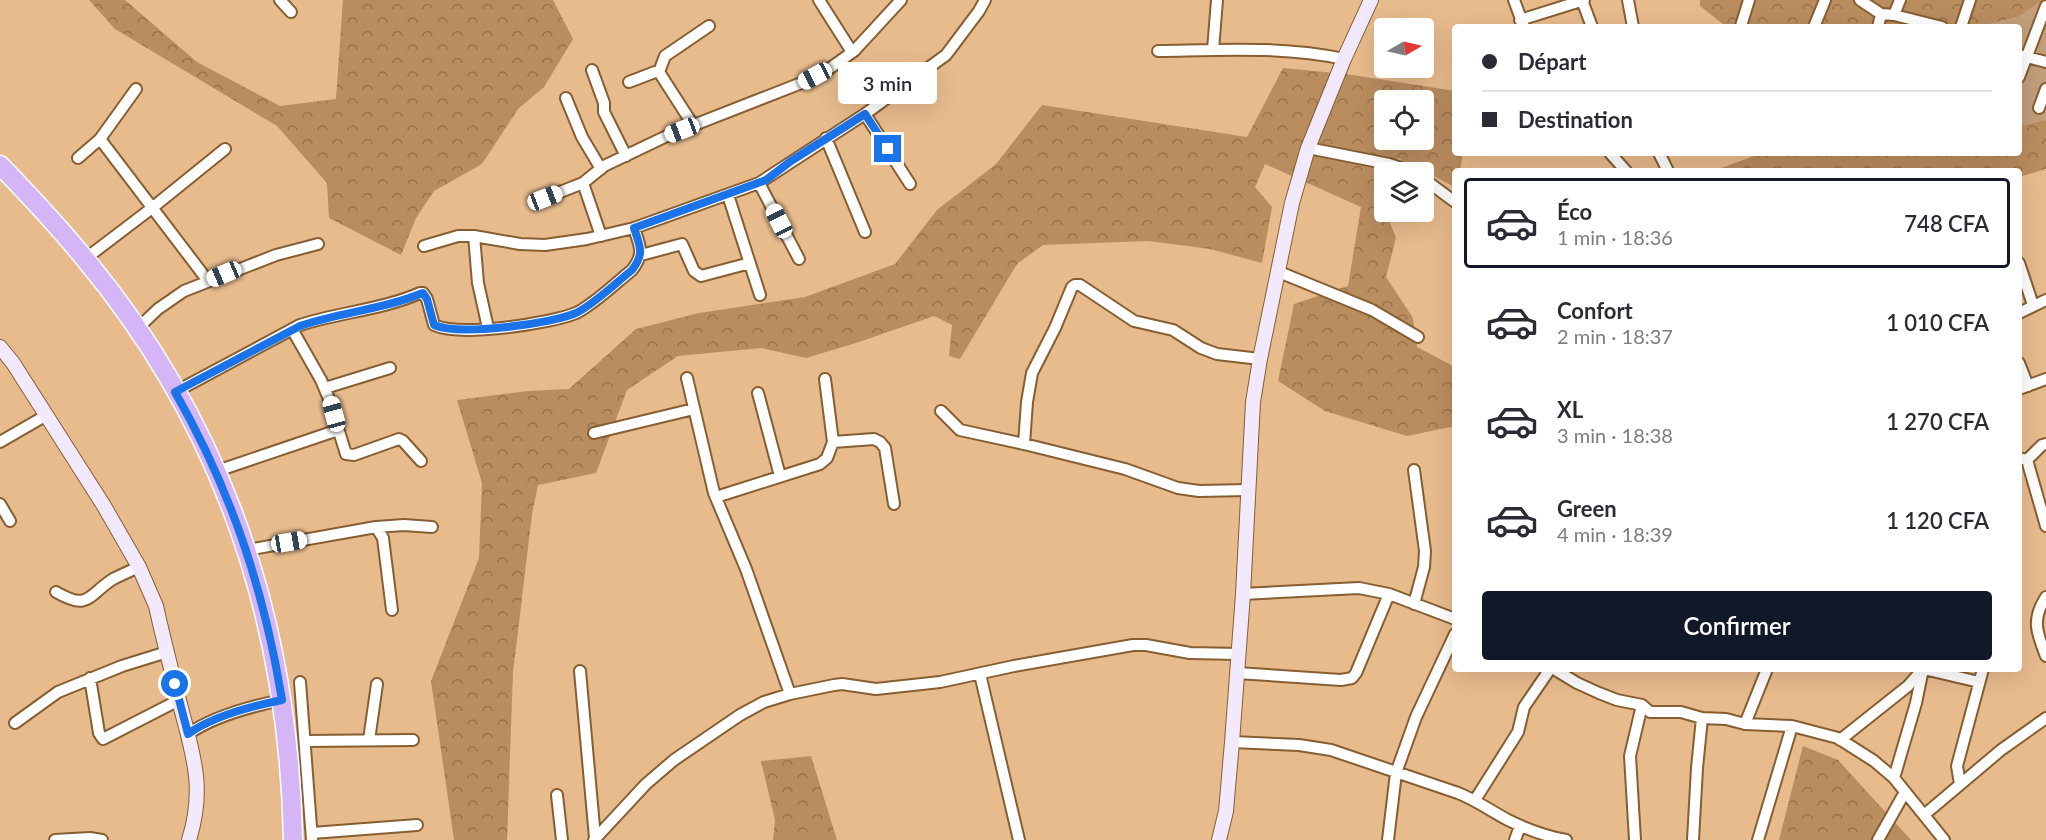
<!DOCTYPE html>
<html lang="fr">
<meta charset="utf-8">
<style>
body{margin:0;font-family:Lato,sans-serif;background:#f2f2f3;color:#2b2b33;height:100vh;display:flex;flex-direction:column;font-size:22px;white-space:nowrap}
*{box-sizing:border-box;margin:0}
p{font-size:20px;color:#7c7c81}
.icon{flex:none;width:33px;height:33px;fill:none;stroke:currentColor;stroke-width:2;stroke-linecap:round;stroke-linejoin:round}
.map{position:relative;flex:1;overflow:hidden}
.side{position:absolute;left:1452px;top:168px;width:570px;height:504px;display:flex;flex-direction:column;background:#fff;border-radius:6px;box-shadow:0 6px 24px #0002}
.side>*{flex:none}
.hud{position:absolute;left:1452px;top:24px;width:570px;height:132px;border-radius:6px;box-shadow:0 6px 24px #0002;display:grid;align-content:center;height:132px;padding:0 30px;background:#fff}
.needle{width:39px;rotate:81deg}
.tools{position:absolute;left:1374px;top:18px;display:grid;gap:12px}
.tools a{display:grid;place-items:center;width:60px;height:60px;border-radius:6px;background:#fff;box-shadow:0 6px 24px #0002;font-size:30px}
.end{position:absolute;width:27px;height:27px;margin:-14px;border:8px solid #1a73e8;background:#fff;box-shadow:0 0 0 3px #fff}
.from{border-radius:50%}
.bubble{position:absolute;height:42px;border-radius:6px;background:#fff;box-shadow:0 6px 24px #0002;font-size:20px;font-weight:600;line-height:42px;text-align:center}
.car{position:absolute;width:18px;height:36px;margin:-18px -9px;border-radius:8px;box-shadow:0 0 4px 2px #0007;background:linear-gradient(#fff 24%,#345 0 40%,#fff 0 76%,#345 0 86%,#fff 0)}
.hud b{display:flex;align-items:center;gap:21px;height:57px;font-size:22px}
.hud b+b{border-top:2px solid #e1e1e2}
.hud i{width:15px;height:15px;background:#2b2b33}
ul{padding:10px 0 0;list-style:none}
li{display:flex;align-items:center;gap:18px;height:90px;margin:0 12px 9px;padding:0 18px;border:3px solid transparent;border-radius:6px}
li div{flex:1}
li b{display:block;font-size:22px}
li em{font-style:normal;font-weight:600}
li.active{border-color:#111827}
li>.icon{width:54px;height:54px;stroke-width:1.5}
.cta{display:flex;gap:12px;margin-top:auto;padding:12px 30px}
.cta a{flex:1;height:69px;border-radius:6px;background:#111827;color:#fff;font-size:24px;font-weight:600;line-height:69px;text-align:center}
.map>svg:first-child{display:block}
.green{fill:#c29e7a}
.forest{fill:url(#forest-crowns);fill-rule:evenodd}
.lines{fill:none;stroke-linecap:round;stroke-linejoin:round}
.street-casing{stroke:#865e31;stroke-width:14}
.secondary-casing{stroke:#865e31;stroke-width:16}
.highway-casing{stroke:#fff;stroke-width:21}
.street{stroke:#fff;stroke-width:10}
.secondary{stroke:#f2e9fc;stroke-width:14}
.highway{stroke:#d5b5f5;stroke-width:18}
.route{stroke:#1a73e8;stroke-width:8}
</style>
<div class="map">
<svg width="2046" height="840" viewBox="0 0 2046 840">
<defs>
<pattern id="forest-crowns" width="20" height="18" patternUnits="userSpaceOnUse" patternTransform="scale(1.5)"><rect width="20" height="18" fill="#ba8d5f"/><path d="M2 6a3 3 0 1 1 6 0M12 15a3 3 0 1 1 6 0" fill="none" stroke="#97724c"/></pattern>
</defs>
<rect width="100%" height="100%" fill="#e8bb8d"/>
<path class="green" d="M2043,0H2046V120L2019,126V27H1977L2018,17Z"/>
<path class="forest" d="M89,0H125L197,62L280,106L336,99L343,0H553L573,39L544,87L518,109L482,164L434,191L416,218L401,255L329,218L327,183L277,126L115,29Z
M1700,0H2043L2018,17L1977,27H1727L1700,6Z
M1283,68L1346,74L1455,91V153H1463L1460,171H1455V187L1398,158L1375,180L1384,206V212H1386L1396,238L1386,277L1413,318L1417,347L1455,367V426L1407,436L1325,411L1278,381L1294,304L1348,286L1361,207L1265,164L1255,187L1272,207L1262,263L1210,249L1148,241L1043,245L1017,264L960,359L949,356L952,325L934,316L856,343L806,358L761,348L678,356L627,390L596,473L538,485L532,514L513,673L507,840H454L431,681L479,558L482,483L457,400L528,391L569,389L636,329L699,313L805,297L895,264L937,210L996,164L1042,105L1247,137ZM1384,100H1424V140H1384Z
M2046,120V169L2019,177V171H1713L1762,153H2019V126Z
M1803,746L1838,760L1911,840H1779Z
M811,756L837,840H773L775,820L761,761Z"/>
<g class="lines">
<defs>
<path id="street" d="M280,0L291,12
M819,0L852,52
M1514,0L1524,27
M1582,0L1592,27
M1628,0L1633,27
M1860,0L1881,14L1894,15L1942,27
M1894,15L1900,0
M1520,20L1584,0
M1741,26L1749,0
M1814,27L1825,0
M1878,27L1881,14
M1961,27L1970,0
M1213,50L1217,0
M1158,51C1221,50 1283,46 1344,59
M2019,55L2046,62
M592,70L604,103V112L626,156
M659,72L665,56L709,26
M2019,77L2046,6
M629,82L655,72H659L693,125
M566,98L582,137L601,169
M2039,108L2046,89
M865,114L910,184
M826,138L865,232
M100,139L208,281
M1308,148L1389,164L1414,172
M1610,153L1626,171
M1659,153L1668,171
M78,158L100,139L136,89
M1424,179L1455,202
M583,183L601,236
M759,183L799,259
M728,195L760,295
M545,198L583,183L604,166L671,134L804,82L826,71L854,51L901,0
M474,236L478,283L488,328
M424,246L458,236H474L520,244L545,245L587,239L634,228L759,183L865,114L946,55L979,11L985,0
M641,255L682,244L694,271L701,276L750,263
M85,259L152,208L225,149
M2019,263L2033,305
M1279,272L1372,310L1418,337
M2019,313L2046,300
M137,329L158,309L184,291L276,255L318,244
M292,329L321,380L329,399L346,454L354,455L399,439L403,441L421,461
M2019,363L2028,386
M687,378L714,493L746,569L790,694
M325,388L390,368
M2019,389L2046,379
M175,392L300,325C340,312 381,310 420,293H423L427,299L434,325C460,337 549,324 576,313C593,305 617,282 632,270C645,253 640,247 634,228
M758,393L780,476
M941,411L960,430L1024,444L1125,469L1178,488L1199,491L1247,490
M594,433L694,409
M0,442L45,416
M833,442L874,439L880,442L885,448L894,504
M1024,444L1027,402L1032,373L1055,328L1072,287L1075,285H1080L1134,321L1173,330L1201,348L1217,354L1260,359
M2019,458L2027,460L2046,526
M2027,460L2042,445L2046,444
M217,471L338,430
M716,497L820,464L827,458L833,442L825,379
M0,504L10,521
M376,527L404,525L432,527
M247,550L376,527L383,538L392,610
M56,592C89,611 87,596 113,579C121,575 130,571 139,567
M1243,594L1359,588L1389,594L1455,619
M2046,597C2031,620 2037,633 2046,656
M1414,604L1424,567L1425,551L1414,470
M1554,669L1577,683L1599,693L1617,700L1642,705L1650,712H1681L1702,718L1726,719L1745,724L1792,726L1838,738L1874,761L1894,778L1944,840
M1924,669L1979,682
M580,671L595,838
M1237,673L1341,680L1352,678L1356,673L1389,594
M980,674L1019,840
M90,678L99,733L103,739L179,700
M300,682L312,840
M15,723L58,692L122,666L167,652
M1745,724L1767,669
M188,734C214,716 252,706 282,700
M369,740L377,684
M1840,740L1908,686L1922,670
M305,741L413,740
M1232,742L1299,745L1331,750L1458,793C1476,800 1491,811 1508,820C1526,829 1545,836 1566,840
M1894,778L1916,703L1923,669
M1960,784L1957,766L1983,669
M557,795L562,840
M1475,800L1518,732L1524,707L1550,669
M1924,815L2001,750L2046,718
M312,833L417,825
M55,840L90,838L102,840
M594,840L646,784L674,760L740,715L764,702L790,694L834,685L842,684L876,689L940,682L1014,666L1133,645H1146L1190,653L1239,654
M1388,840L1396,773L1416,717L1455,634
M1515,840L1520,826
M1635,840L1630,756L1642,705
M1693,840L1697,768L1702,718
M1758,840L1792,726
M1878,840L1905,792"/>
<path id="secondary" d="M0,347L13,363L104,506L139,567L156,606C163,638 171,669 179,700C192,753 206,785 189,840
M1219,840L1226,811L1232,742L1243,594L1253,402L1260,359L1292,203L1308,148L1344,59L1371,0"/>
<path id="highway" d="M0,165C29,195 58,226 85,259C224,426 289,624 293,840"/>
</defs>
<use href="#street" class="street-casing"/>
<use href="#secondary" class="secondary-casing"/>
<use href="#highway" class="highway-casing"/>
<use href="#street" class="street"/>
<use href="#secondary" class="secondary"/>
<use href="#highway" class="highway"/>
</g>
<g class="lines">
<path class="route" d="M175,684L188,734C213,716 252,706 282,700C264,589 231,490 175,392L300,326C340,312 381,310 420,294L423,293L427,299L434,325C459,336 550,324 576,313C593,305 617,282 632,270C645,253 640,247 634,228L766,180L791,161L865,114L888,149"/>
</g>
</svg>
<div class="tools">
<a><svg class="needle" viewBox="-14 -14 28 28"><path d="M0-13l5 13h-10z" fill="#e53935"/><path d="M0 13l5-13h-10z" fill="#7c7c81"/></svg></a>
<a><svg class="icon" aria-label="locate" viewBox="0 0 24 24"><circle cx="12" cy="12" r="6"/><path d="M12 2v4M12 18v4M2 12h4M18 12h4"/></svg></a>
<a><svg class="icon" aria-label="layers" viewBox="0 0 24 24"><path d="M12 4l9 5-9 5-9-5zM3 14l9 5 9-5"/></svg></a>
</div>
<i class="end from" style="left:175px;top:684px"></i>
<i class="end" style="left:888px;top:149px"></i>
<div class="bubble" style="left:838px;top:62px;width:99px">3 min</div>
<i class="car" style="left:815px;top:76px;rotate:242deg"></i>
<i class="car" style="left:682px;top:130px;rotate:249deg"></i>
<i class="car" style="left:545px;top:198px;rotate:69deg"></i>
<i class="car" style="left:779px;top:221px;rotate:333deg"></i>
<i class="car" style="left:224px;top:274px;rotate:247deg"></i>
<i class="car" style="left:334px;top:414px;rotate:345deg"></i>
<i class="car" style="left:289px;top:542px;rotate:80deg"></i>
<div class="hud">
<b><i class="from"></i>Départ</b>
<b><i></i>Destination</b>
</div>
<section class="side">
<ul>
<li class="active"><svg class="icon" aria-label="car" viewBox="0 0 24 24"><path d="M5 17H2v-5l4-1 3-4h7l3 4 3 1v5h-3M9 17h6M6 11h13"/><circle cx="7" cy="17" r="2"/><circle cx="17" cy="17" r="2"/></svg><div><b>Éco</b><p>1 min · 18:36</p></div><em>748 CFA</em></li>
<li><svg class="icon" aria-label="car" viewBox="0 0 24 24"><path d="M5 17H2v-5l4-1 3-4h7l3 4 3 1v5h-3M9 17h6M6 11h13"/><circle cx="7" cy="17" r="2"/><circle cx="17" cy="17" r="2"/></svg><div><b>Confort</b><p>2 min · 18:37</p></div><em>1 010 CFA</em></li>
<li><svg class="icon" aria-label="car" viewBox="0 0 24 24"><path d="M5 17H2v-5l4-1 3-4h7l3 4 3 1v5h-3M9 17h6M6 11h13"/><circle cx="7" cy="17" r="2"/><circle cx="17" cy="17" r="2"/></svg><div><b>XL</b><p>3 min · 18:38</p></div><em>1 270 CFA</em></li>
<li><svg class="icon" aria-label="car" viewBox="0 0 24 24"><path d="M5 17H2v-5l4-1 3-4h7l3 4 3 1v5h-3M9 17h6M6 11h13"/><circle cx="7" cy="17" r="2"/><circle cx="17" cy="17" r="2"/></svg><div><b>Green</b><p>4 min · 18:39</p></div><em>1 120 CFA</em></li>
</ul>
<div class="cta"><a>Confirmer</a></div>
</section>
</div>
